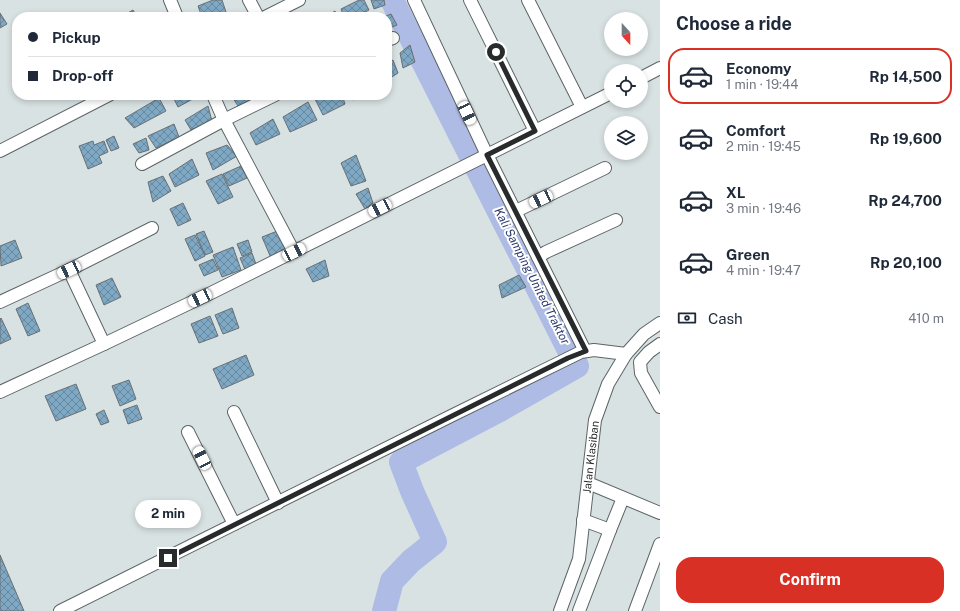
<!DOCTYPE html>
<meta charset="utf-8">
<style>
body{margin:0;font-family:"Public Sans",sans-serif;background:#f2f2f3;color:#1f2937;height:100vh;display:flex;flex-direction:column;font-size:15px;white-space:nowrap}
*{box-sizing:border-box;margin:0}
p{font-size:13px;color:#747a83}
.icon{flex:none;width:22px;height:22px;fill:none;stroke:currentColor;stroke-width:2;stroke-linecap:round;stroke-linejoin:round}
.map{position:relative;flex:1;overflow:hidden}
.sheet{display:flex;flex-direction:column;background:#fff;width:300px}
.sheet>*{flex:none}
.banner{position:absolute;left:12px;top:12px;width:380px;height:88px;border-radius:16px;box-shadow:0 2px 6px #0003;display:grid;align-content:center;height:88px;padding:0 16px;background:#fff}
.needle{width:26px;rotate:159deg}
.controls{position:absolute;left:604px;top:12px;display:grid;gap:8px}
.controls a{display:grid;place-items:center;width:44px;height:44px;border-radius:50%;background:#fff;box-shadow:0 2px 6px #0003;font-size:20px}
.end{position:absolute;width:18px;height:18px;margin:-9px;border:5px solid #282b2b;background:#fff;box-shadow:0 0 0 2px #fff}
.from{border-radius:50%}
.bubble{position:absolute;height:28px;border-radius:14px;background:#fff;box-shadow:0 2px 6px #0003;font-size:13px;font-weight:700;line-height:28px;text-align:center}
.car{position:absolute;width:12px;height:24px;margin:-12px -6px;border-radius:5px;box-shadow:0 0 3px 1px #0007;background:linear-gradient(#fff 24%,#345 0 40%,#fff 0 76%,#345 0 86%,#fff 0)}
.banner b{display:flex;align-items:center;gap:14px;height:38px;font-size:15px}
.banner b+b{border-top:1px solid #e0e1e3}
.banner i{width:10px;height:10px;background:#1f2937}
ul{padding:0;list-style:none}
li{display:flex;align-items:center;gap:12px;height:56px;margin:0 8px 6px;padding:0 8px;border:2px solid transparent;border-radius:16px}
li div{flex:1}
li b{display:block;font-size:15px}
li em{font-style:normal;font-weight:700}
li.active{border-color:#d93025}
li>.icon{width:36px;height:36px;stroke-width:1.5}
h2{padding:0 16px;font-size:18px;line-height:48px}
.pay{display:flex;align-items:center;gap:10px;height:44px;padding:0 16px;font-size:15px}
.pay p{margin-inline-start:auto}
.primary-button{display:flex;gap:8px;margin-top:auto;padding:8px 16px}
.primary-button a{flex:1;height:46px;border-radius:16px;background:#d93025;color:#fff;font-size:16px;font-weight:700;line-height:46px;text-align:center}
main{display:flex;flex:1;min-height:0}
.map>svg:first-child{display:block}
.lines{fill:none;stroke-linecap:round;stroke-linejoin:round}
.river{stroke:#aebbe5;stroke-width:24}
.building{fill:url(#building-cross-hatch);stroke:#696f73}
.minor-casing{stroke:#5c6465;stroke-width:14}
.minor{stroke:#fff;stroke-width:12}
.route{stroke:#282b2b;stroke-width:5}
.labels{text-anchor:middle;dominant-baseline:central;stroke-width:4;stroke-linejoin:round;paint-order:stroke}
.street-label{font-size:11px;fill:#282b2b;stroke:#fff}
.water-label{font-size:12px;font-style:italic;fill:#2e3b6f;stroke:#fff}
</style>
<main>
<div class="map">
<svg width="660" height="611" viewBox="0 0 660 611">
<defs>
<pattern id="building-cross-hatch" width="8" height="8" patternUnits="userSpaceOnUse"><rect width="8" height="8" fill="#7ea8c4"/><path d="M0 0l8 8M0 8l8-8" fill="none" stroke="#67899f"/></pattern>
</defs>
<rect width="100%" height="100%" fill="#d9e2e3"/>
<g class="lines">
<path class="river" d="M384,611L392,581L411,561L435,542L412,491L401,462L498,411L577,366L392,0"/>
</g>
<path class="building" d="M213,0H222L227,15L222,17H202L198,6Z
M359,0H364L369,10L356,17H344L341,9Z
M371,0H384L385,5L374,9Z
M133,10L137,17H121Z
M335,11L337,17H325Z
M0,13L7,24L0,28Z
M391,14L397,25L387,29V17H384Z
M410,45L415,62L403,68L400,53Z
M393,60L398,73L387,80V64Z
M172,95H200L178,107Z
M231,95H259V96L238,106Z
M323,95H342L345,104L323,115L315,99Z
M350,95H362L353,100Z
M159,98L166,111L134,128L125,118Z
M308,102L317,120L290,132L283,117Z
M208,106L212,121L191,130L185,120Z
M273,119L280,134L256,145L250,133Z
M174,124L179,137L156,148L148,136Z
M114,136L119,148L111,151L106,140Z
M146,138L149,150L139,153L133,144Z
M93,141L94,145L104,141L108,152L99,156L102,163L88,169L79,146Z
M227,145L237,156L213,170L206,153Z
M356,155L366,181L351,186L341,163Z
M192,159L199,175L175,187L169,174Z
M241,166L247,178L229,186L223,174Z
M222,174L233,197L218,204L206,181Z
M163,176L171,191L153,202L148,182Z
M368,188L373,203L365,209L356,194Z
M183,203L191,220L178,226L170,209Z
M280,230L288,251L271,258L262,237Z
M204,231L213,252L205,255L196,234Z
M195,235L205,256L195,261L185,239Z
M15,240L22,258L1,266L0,246Z
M248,240L252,252L242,256L237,244Z
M233,247L241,270L222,277L213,255Z
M252,253L257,267L246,272L240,258Z
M213,259L218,270L204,276L199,265Z
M325,260L329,276L313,282L306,269Z
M519,275L526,287L502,298L499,285Z
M112,278L121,297L104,305L96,285Z
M28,303L40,331L28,336L16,309Z
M232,308L239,328L223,334L215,315Z
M210,316L218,336L199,343L191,324Z
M1,318L11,339L0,344V319Z
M246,355L254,375L222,389L213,369Z
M129,380L136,399L120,406L112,386Z
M76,384L86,409L56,421L45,396Z
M137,405L142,419L128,424L123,410Z
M104,410L109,422L101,425L96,414Z
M0,555L24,611H0Z"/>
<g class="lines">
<defs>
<g id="minor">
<path d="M170,0L177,17"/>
<path d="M249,0L258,17"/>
<path d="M414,0L487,155L585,351"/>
<path d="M470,0L535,131"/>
<path d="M528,0L582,107"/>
<path d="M265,17L299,0"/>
<path d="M387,40L393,38"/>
<path d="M641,78L660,68"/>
<path d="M213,95L224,120L294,252"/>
<path d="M0,151L109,95"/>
<path d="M142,164L224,120L275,95"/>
<path d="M516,211L605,168"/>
<path d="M538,257L546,252L616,220"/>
<path d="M69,270L104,344"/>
<path d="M0,302L69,270L152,228"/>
<path d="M660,344L649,352L640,362L641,373L660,407"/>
<path d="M0,392L104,344L213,292L611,93"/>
<path d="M234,412L278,503"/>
<path d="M188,432L234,524"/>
<path d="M588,483L660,513"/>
<path d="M583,520L610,530L623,498"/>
<path d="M60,611L453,415L581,352L594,350L626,354"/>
<path id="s1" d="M560,611L579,559L595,420L608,384L626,354L644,334L660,323"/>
<path d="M579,611L610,530"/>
<path d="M635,611L660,544"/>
</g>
</defs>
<use href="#minor" class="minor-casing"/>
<use href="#minor" class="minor"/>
</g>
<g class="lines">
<path class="route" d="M168,558L568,358L586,351L487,155L535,131L496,52"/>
</g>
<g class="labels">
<g class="street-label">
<text stroke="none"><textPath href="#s1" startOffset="158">Jalan Klasiban</textPath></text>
</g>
<g class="water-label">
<text transform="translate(532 276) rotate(63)">Kali Samping United Traktor</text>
</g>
</g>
</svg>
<div class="controls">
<a><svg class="needle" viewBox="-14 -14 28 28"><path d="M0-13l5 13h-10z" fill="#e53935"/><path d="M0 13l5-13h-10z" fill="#747a83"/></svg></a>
<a><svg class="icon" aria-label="locate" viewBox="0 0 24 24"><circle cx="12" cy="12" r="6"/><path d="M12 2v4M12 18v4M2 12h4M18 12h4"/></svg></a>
<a><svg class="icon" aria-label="layers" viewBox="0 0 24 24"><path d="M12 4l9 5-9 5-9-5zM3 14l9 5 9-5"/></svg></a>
</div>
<i class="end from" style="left:496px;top:52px"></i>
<i class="end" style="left:168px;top:558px"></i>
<div class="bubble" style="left:135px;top:500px;width:66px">2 min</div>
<i class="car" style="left:467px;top:113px;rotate:155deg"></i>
<i class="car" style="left:541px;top:199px;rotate:245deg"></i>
<i class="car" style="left:380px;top:208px;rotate:243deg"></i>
<i class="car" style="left:294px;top:252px;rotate:63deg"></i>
<i class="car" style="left:69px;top:270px;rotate:245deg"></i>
<i class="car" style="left:200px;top:298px;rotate:245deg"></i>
<i class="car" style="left:202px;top:458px;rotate:334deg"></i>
<div class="banner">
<b><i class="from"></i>Pickup</b>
<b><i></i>Drop-off</b>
</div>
</div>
<section class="sheet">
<h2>Choose a ride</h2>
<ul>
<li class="active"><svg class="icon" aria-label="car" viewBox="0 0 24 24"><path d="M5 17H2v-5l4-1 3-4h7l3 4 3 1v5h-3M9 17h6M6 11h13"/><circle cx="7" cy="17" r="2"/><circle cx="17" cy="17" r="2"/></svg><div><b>Economy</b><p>1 min · 19:44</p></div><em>Rp 14,500</em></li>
<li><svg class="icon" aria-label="car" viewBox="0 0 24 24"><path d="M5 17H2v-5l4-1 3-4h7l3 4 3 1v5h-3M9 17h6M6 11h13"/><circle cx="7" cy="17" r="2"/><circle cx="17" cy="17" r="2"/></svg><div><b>Comfort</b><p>2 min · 19:45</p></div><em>Rp 19,600</em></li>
<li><svg class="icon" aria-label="car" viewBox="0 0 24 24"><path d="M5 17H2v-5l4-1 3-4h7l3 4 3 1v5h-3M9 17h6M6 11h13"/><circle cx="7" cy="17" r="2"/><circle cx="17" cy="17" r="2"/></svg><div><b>XL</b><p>3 min · 19:46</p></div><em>Rp 24,700</em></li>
<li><svg class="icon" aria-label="car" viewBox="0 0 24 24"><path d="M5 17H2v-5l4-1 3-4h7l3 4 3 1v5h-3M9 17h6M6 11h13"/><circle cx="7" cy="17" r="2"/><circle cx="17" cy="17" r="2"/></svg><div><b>Green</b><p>4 min · 19:47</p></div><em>Rp 20,100</em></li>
</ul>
<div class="pay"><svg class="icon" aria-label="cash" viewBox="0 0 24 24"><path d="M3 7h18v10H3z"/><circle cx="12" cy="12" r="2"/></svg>Cash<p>410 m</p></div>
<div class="primary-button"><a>Confirm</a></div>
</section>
</main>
